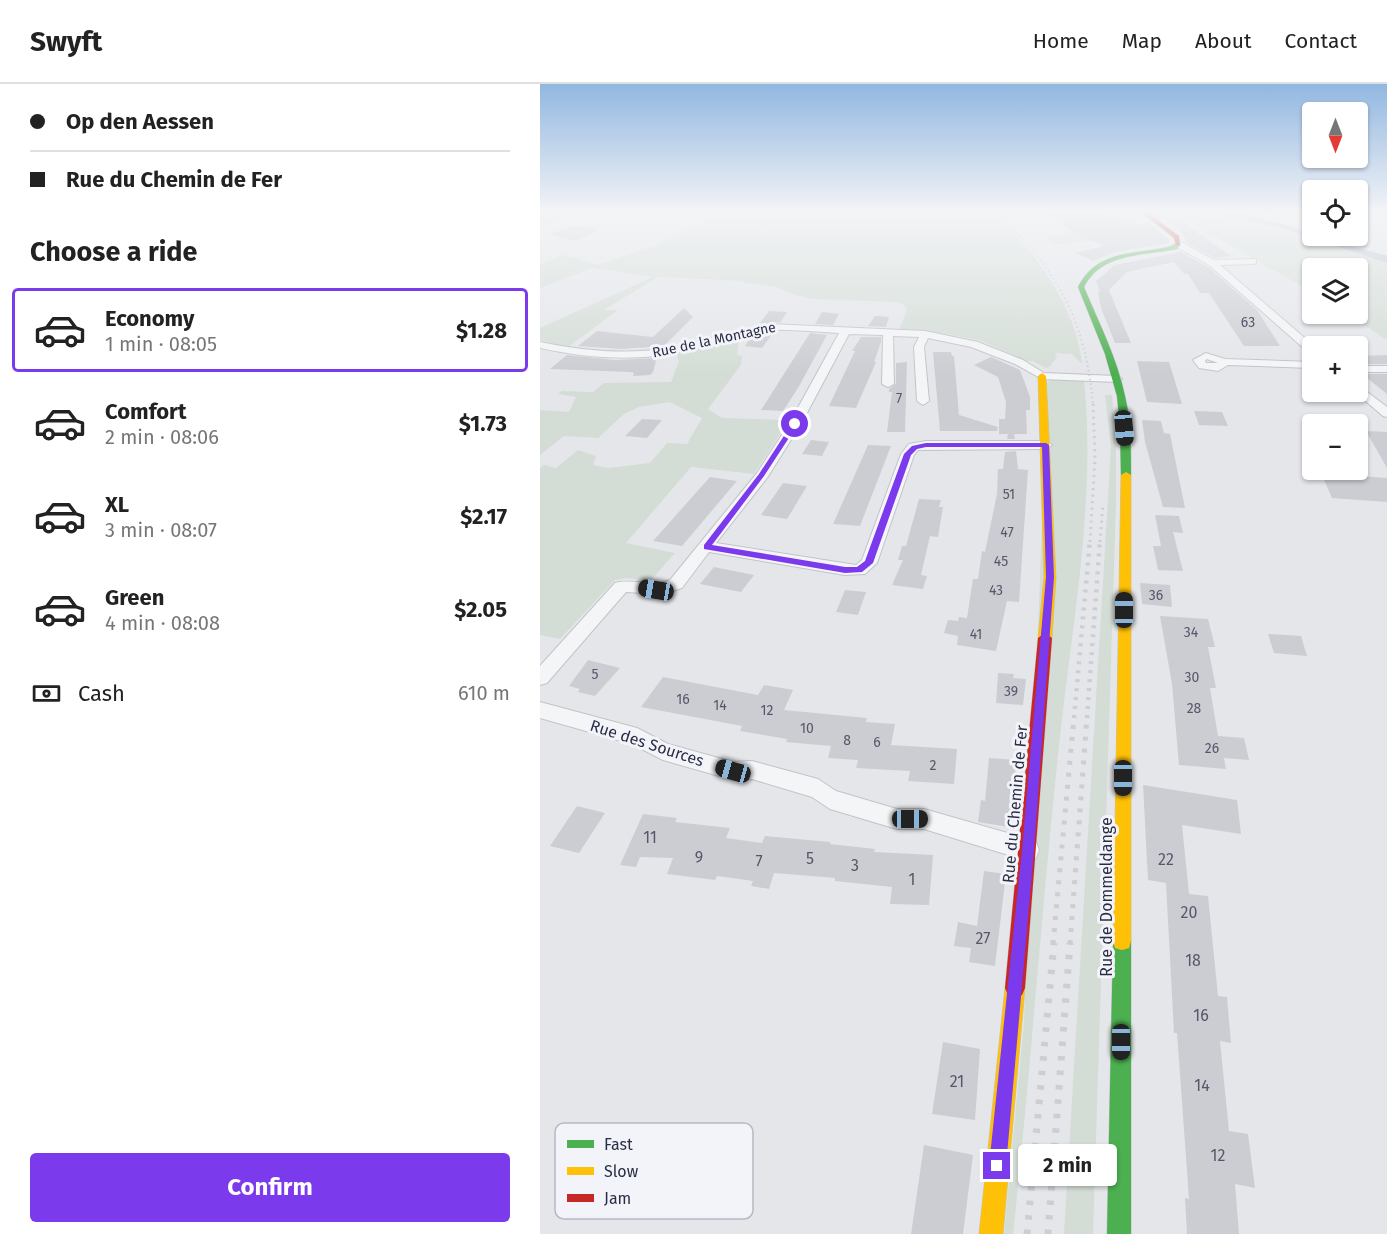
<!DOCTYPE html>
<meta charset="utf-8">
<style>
body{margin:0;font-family:"Fira Sans",sans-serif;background:#f6f6f6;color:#222;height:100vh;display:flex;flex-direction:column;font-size:22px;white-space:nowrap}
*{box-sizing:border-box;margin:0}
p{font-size:20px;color:#767676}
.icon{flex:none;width:33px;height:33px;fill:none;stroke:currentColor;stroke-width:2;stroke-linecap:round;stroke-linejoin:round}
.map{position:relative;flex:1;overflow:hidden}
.sheet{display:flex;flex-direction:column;background:#fff;width:540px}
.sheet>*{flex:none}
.hud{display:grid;align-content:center;height:132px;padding:0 30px;background:#fff}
.needle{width:39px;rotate:180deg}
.fabs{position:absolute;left:762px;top:18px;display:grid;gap:12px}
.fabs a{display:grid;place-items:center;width:66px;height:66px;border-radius:6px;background:#fff;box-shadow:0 2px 4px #0004;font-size:30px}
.end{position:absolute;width:27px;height:27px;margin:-14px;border:8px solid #7c3aed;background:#fff;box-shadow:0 0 0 3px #fff}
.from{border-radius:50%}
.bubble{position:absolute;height:42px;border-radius:6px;background:#fff;box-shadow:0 2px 4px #0004;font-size:20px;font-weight:700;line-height:42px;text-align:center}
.car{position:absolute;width:18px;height:36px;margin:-18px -9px;border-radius:8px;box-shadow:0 0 4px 2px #0007;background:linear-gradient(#222 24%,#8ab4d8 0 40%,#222 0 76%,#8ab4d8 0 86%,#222 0)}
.hud b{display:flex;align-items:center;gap:21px;height:57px;font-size:22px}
.hud b+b{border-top:2px solid #e0e0e0}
.hud i{width:15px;height:15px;background:#222}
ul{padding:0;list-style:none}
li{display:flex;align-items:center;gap:18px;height:84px;margin:0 12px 9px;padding:0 18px;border:3px solid transparent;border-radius:6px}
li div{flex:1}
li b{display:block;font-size:22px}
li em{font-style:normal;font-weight:700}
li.active{border-color:#7c3aed}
li>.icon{width:54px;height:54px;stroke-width:1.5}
h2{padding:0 30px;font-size:27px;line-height:72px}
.pay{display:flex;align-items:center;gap:15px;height:66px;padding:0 30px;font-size:22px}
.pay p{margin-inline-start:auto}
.cta{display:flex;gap:12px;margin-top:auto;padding:12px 30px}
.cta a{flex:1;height:69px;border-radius:6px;background:#7c3aed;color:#fff;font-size:24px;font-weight:700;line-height:69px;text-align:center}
header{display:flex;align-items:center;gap:36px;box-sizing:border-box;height:84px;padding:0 30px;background:#fff;border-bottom:2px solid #e0e0e0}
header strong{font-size:28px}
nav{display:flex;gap:33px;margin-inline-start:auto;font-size:21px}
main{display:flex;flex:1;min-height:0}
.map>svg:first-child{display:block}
.green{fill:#d3ddd5}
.water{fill:#b2bcd6}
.building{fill:#cccdd2}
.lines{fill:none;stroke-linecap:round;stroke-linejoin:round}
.street-casing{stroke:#c2c3c8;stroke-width:2}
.fast-casing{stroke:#c2c3c8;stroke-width:1}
.slow-casing{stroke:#c2c3c8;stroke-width:1}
.jam-casing{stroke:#c2c3c8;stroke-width:1}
.street{fill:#f4f5f7;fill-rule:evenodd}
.fast{fill:#4caf50;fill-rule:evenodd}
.slow{fill:#ffc107;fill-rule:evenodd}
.jam{fill:#c62828;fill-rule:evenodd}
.rail-far4{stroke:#cdced2;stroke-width:2;stroke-dasharray:1.5 3;stroke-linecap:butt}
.rail-far3{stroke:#cdced2;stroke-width:3;stroke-dasharray:2 4.5;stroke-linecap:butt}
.rail-far2{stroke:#cdced2;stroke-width:4.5;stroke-dasharray:3 6;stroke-linecap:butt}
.rail-far1{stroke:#cdced2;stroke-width:5;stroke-dasharray:4 8;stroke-linecap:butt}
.rail{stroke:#cdced2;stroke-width:7;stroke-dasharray:4.5 10;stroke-linecap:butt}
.route{fill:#7c3aed}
.labels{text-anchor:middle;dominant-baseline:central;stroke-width:6;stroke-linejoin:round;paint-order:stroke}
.number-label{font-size:14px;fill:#54586a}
.far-street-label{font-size:14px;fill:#2a2e45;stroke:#f3f4f9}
.street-label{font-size:16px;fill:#2a2e45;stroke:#f3f4f9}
.near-number-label{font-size:16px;fill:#54586a}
.key{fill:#f3f4f9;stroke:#b7b9c3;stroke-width:1.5}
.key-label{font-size:16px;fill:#2a2e45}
</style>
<header>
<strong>Swyft</strong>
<nav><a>Home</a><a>Map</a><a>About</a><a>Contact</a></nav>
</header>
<main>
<section class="sheet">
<div class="hud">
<b><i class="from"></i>Op den Aessen</b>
<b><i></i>Rue du Chemin de Fer</b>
</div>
<h2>Choose a ride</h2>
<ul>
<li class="active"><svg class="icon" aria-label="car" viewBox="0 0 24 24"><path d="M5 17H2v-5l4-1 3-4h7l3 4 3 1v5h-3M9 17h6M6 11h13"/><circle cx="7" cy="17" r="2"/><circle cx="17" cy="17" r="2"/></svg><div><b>Economy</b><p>1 min · 08:05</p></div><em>$1.28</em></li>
<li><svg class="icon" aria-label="car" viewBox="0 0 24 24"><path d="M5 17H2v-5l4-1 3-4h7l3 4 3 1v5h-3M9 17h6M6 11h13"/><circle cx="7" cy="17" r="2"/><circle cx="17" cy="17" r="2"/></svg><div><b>Comfort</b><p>2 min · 08:06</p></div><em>$1.73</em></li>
<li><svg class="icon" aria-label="car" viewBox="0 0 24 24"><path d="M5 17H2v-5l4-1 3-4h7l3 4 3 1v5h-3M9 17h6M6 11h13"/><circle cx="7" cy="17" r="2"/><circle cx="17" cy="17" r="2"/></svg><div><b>XL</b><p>3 min · 08:07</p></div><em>$2.17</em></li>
<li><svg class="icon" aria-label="car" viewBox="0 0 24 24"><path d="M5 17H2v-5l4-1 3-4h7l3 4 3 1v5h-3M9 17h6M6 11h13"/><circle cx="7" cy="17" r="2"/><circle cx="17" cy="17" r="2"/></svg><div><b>Green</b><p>4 min · 08:08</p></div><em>$2.05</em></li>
</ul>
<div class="pay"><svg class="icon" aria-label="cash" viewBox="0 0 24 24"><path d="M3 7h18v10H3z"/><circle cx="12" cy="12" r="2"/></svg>Cash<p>610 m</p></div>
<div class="cta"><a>Confirm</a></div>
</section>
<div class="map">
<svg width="847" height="1150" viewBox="0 0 847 1150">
<rect width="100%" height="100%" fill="#e5e6ea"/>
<path class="green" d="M0,129H55L40,130L0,144Z
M178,129H453C495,168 536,221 542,280L532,270L515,269L517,273L509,283L506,284L493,277H486L442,257L408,250L359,246L367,226L365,222L358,218L272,215L252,210L233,202L203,199L204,197L118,193L64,226H78L28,263L0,256V244L113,193L52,184L0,204V181L23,171L59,181L118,160Z
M605,129L690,131L693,134C745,145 796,162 847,179V256L807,230H818V184H772V208L644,135L617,137Z
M565,145L578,153L516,161L504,153Z
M200,251L197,271L202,272L201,281L168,325L182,334L249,336L214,390L151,383L86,459L135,469L110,497L87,494L75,496L20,555L0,551V384L4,381L16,384L38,366L56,372L53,381L68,384L110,379L127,359L147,360L162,334L130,318L99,323L84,330L58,354L24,352L0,371V326L29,328L36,313L18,310L22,307L53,308L64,299L131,298L139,277L136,270Z
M511,295L544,296C556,416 533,534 520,653C502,818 491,984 473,1150H464L484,938L507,299Z
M565,311H572L576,361V419L553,1150H524L569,397L571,363Z"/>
<path class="water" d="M677,129H696L754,143L772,152L845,171L847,172V179L741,144Z"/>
<path class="building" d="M506,129H566V133L580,132L594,140L608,139L630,156L629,159L574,168L553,177L535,169L564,162L533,148Z
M640,136L661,151L691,172L675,174L647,159L643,150L629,137Z
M35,141L60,146L35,157L9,150Z
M641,168L668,183L717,226L740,262H704L669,209H660L648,190H644L634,178L587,188L569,206L591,259H575L561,224L558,208H560L556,197L575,181Z
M144,224L153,233L124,262L81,265L38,262L57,247L113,253Z
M229,227L247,228L241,238L219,240Z
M282,228L299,230L293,241L275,240Z
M335,232L349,233L346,243L328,242Z
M234,248L222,264L205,262L212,251Z
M270,249L287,251L258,304L243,327L221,326Z
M321,253H341V258L334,278H336L316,324L289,322L315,267H312Z
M393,268H411L412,272H414L419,331L458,343L457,347H400Z
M27,271L75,276L117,274L113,288L110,291L93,292L94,289L91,288L10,285Z
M847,271V280H818V272Z
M451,273L480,286L490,313V326H486L487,350H474L475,355H467L468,350H459V335H465L466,318L458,293L434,281Z
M597,277L629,278L642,320L607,318Z
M367,278L365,348H347L352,308H349V305L356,300V279Z
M822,290H847V310Z
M654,327L682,328L688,342L659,341Z
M102,335L122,336L107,354L85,352Z
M602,336L621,337L624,349L630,350L645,424L623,423L605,358Z
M826,347L847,348V384Z
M271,356L289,358L282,372L262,370Z
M328,361L351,362L320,442L293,440Z
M476,367L478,385L488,386L479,518L467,517L456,567L417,561L418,552L404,549L408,536L418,537L419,533L427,534L433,495H438L442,467L445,468L457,410L458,385H463L465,368Z
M781,389L847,394V418L792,414Z
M170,393L197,397L142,462L113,457Z
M243,399L267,402L247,435L221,431Z
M379,415L401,416L399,423H403L398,453L390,452L381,491L387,492L383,505L352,501L363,476H358L362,462H366Z
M615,431L639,432L643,449L633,448L643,487L618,486L613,462H621Z
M174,483L214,491L201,508L160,500Z
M600,499L630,501L632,523L602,520Z
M305,506L326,508L318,531L296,528Z
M620,532L668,535L675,563H668L676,604H670L678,652L704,654L709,676L684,674L686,685L639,681L632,600Z
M728,550L761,552L767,572L734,569Z
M48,576L80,584L55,612L38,608L40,605L29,602Z
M458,589L474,590L473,594L486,595L483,621L456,619Z
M123,593L218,611L224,601L253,606L244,626L327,634L326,638L355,640L351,661L417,665L414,700L368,697L370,687L316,684L318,676L288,674L291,662L246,658L247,655L200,647L202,642L101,623Z
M449,674L477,676L469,743L438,738L441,716L445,717Z
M603,701L697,716L701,750L642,741L649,810L668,812L678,912L687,913L691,959L680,957L689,1047L708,1050L715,1104L695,1100L699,1150H647L645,1114L649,1115L637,949H634L626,799L608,796Z
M37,722L65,729L39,769L10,762Z
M103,730L137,734L135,738L190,744L186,754L222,759L225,752L290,758V760L335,765L334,768L393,771L389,821L350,820L352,803L295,797V794L234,789L229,805L211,802L213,797L177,792L175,796L127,790L133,774L100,773L96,783L80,781Z
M444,787L466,790L455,882L429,878L431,864L414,862L418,838L437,842Z
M403,958L440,965L435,1036L392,1030Z
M384,1061L433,1071L423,1150H371Z"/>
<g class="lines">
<defs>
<path id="street" d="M635,158H641L674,176L716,175V179L713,180L680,181L774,262L772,269L768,268L669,181L635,162Z
M230,240L385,247L438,258L483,276L504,289L576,292L582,295L576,298L502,295L475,280L431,263L388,254L384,263L389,317L383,321L377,317L374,263L379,253L353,252L354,300L348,303L342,300L343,251L309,250L261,340L227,394L176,459L316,481L322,476L361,370L369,360L386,357H506L512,361L506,365L378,366L374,371L337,479L325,490L305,491L169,468L142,504L122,510L86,508L7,599L0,601V582L75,499C94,494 113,504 130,496L217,389L249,340L299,249C276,248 252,245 230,246C203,248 176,260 150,266C100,278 50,275 0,264V258C43,267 87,271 130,264C164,258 196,246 230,240Z
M666,269L685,275L772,278V284L688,281L678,287L659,284L653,276ZM667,275L678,279H666L665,277Z
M818,282H847V288H818Z
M818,301L847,323V333L843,332L815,308H818Z
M0,618L97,644L128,660L193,678L212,677L278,695L296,707L357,725H384L488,755L496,758L499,766L496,774L488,777L384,745H357L290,725L272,713L212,695L193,696L123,676L92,660L0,634Z"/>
<path id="fast" d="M638,158L641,160L637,165C604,172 562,168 544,203C559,239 577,274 585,312C591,338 591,365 591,391L586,394L581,391L580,342L577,312L565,270L538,203C553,173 580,170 611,166C621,164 630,164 638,158Z
M582,848L589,850L591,857V1150H567L573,857L575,850Z"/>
<path id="slow" d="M502,289L506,292L516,493L512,554L505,559L498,554L504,493L498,292Z
M586,388L591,391V857L589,864L582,866L575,864L573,857L581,391Z
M475,894L482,897L485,904L463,1150H439L465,904L468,897Z"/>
<path id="jam" d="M602,129H608L639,152L640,161H636L634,154Z
M505,549L512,554L485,904L482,911L475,914L468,911L465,904L498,554Z"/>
</defs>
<use href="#street" class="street-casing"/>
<use href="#fast" class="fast-casing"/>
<use href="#slow" class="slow-casing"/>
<use href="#jam" class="jam-casing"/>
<use href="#street" class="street"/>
<use href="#fast" class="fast"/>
<use href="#slow" class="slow"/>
<use href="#jam" class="jam"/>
<path class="rail-far4" d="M458,129C518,189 545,234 553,320"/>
<path class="rail-far3" d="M550,458L555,374L553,319
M560,458L563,420"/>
<path class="rail-far2" d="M534,634L550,456
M547,634L560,456"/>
<path class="rail-far1" d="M513,860L534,633
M530,860L547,633"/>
<path class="rail" d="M487,1150L514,859
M508,1150L530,859"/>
</g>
<linearGradient id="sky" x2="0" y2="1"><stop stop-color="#92b7e1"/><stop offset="0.44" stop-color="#f3f4f6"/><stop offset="1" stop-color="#f3f4f6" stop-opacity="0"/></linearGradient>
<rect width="847" height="290" fill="url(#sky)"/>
<path class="route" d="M253,338L258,340L224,392L172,461L305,483H317L325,477L364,370L372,362L386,359H506L509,361L514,493L494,766L466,1082L463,1088L457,1090L452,1088L449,1082L482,766L506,493L502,363H386L377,365L371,371L333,479L322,488L305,489L164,465V461L219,390Z"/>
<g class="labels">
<g class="number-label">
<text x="708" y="238">63</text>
<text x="359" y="314">7</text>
<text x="469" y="410">51</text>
<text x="467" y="448">47</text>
<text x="461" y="477">45</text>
<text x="456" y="506">43</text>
<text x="616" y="511">36</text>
<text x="651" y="548">34</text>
<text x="436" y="550">41</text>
<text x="55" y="590">5</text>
<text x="652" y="593">30</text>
<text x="471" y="607">39</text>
<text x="143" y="615">16</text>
<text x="180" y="621">14</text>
<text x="654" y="624">28</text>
<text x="227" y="626">12</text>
<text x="267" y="644">10</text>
<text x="307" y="656">8</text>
<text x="337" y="658">6</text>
<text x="672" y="664">26</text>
<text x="393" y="681">2</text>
</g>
<g class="far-street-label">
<text transform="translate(174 256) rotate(-12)">Rue de la Montagne</text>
</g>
<g class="street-label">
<text transform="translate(107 659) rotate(18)">Rue des Sources</text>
<text transform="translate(475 720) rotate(-85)">Rue du Chemin de Fer</text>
<text transform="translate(566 813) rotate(-90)">Rue de Dommeldange</text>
</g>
<g class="near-number-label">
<text x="110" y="753">11</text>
<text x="159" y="773">9</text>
<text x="270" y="774">5</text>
<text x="626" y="775">22</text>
<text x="219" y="777">7</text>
<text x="315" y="781">3</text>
<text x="372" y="795">1</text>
<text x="649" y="828">20</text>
<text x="443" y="854">27</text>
<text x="653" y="876">18</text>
<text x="661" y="931">16</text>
<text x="417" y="997">21</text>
<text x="662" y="1001">14</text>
<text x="678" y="1071">12</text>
</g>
</g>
<rect x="15" y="1039" width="198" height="96" rx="9" class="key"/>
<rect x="27" y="1056" width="27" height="8" fill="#4caf50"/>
<rect x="27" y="1083" width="27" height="8" fill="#ffc107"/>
<rect x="27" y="1110" width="27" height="8" fill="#c62828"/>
<g class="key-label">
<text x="64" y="1066">Fast</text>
<text x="64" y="1093">Slow</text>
<text x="64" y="1120">Jam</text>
</g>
</svg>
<div class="fabs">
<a><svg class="needle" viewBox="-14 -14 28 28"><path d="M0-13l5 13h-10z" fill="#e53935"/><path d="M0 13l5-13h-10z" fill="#767676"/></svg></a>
<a><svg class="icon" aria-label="locate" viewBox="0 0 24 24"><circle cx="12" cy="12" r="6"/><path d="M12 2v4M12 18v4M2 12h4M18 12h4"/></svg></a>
<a><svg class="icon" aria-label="layers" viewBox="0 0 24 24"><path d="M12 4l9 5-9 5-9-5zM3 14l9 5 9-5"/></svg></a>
<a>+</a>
<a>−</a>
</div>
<i class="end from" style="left:255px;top:340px"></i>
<i class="end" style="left:457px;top:1082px"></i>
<div class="bubble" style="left:478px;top:1060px;width:99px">2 min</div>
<i class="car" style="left:584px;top:344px;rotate:175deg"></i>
<i class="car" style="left:116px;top:506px;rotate:280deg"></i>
<i class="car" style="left:584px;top:526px;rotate:0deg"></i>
<i class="car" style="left:193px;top:687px;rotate:286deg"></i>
<i class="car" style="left:583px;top:694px;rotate:180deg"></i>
<i class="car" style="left:370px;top:735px;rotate:90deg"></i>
<i class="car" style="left:581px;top:958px;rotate:180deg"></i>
</div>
</main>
